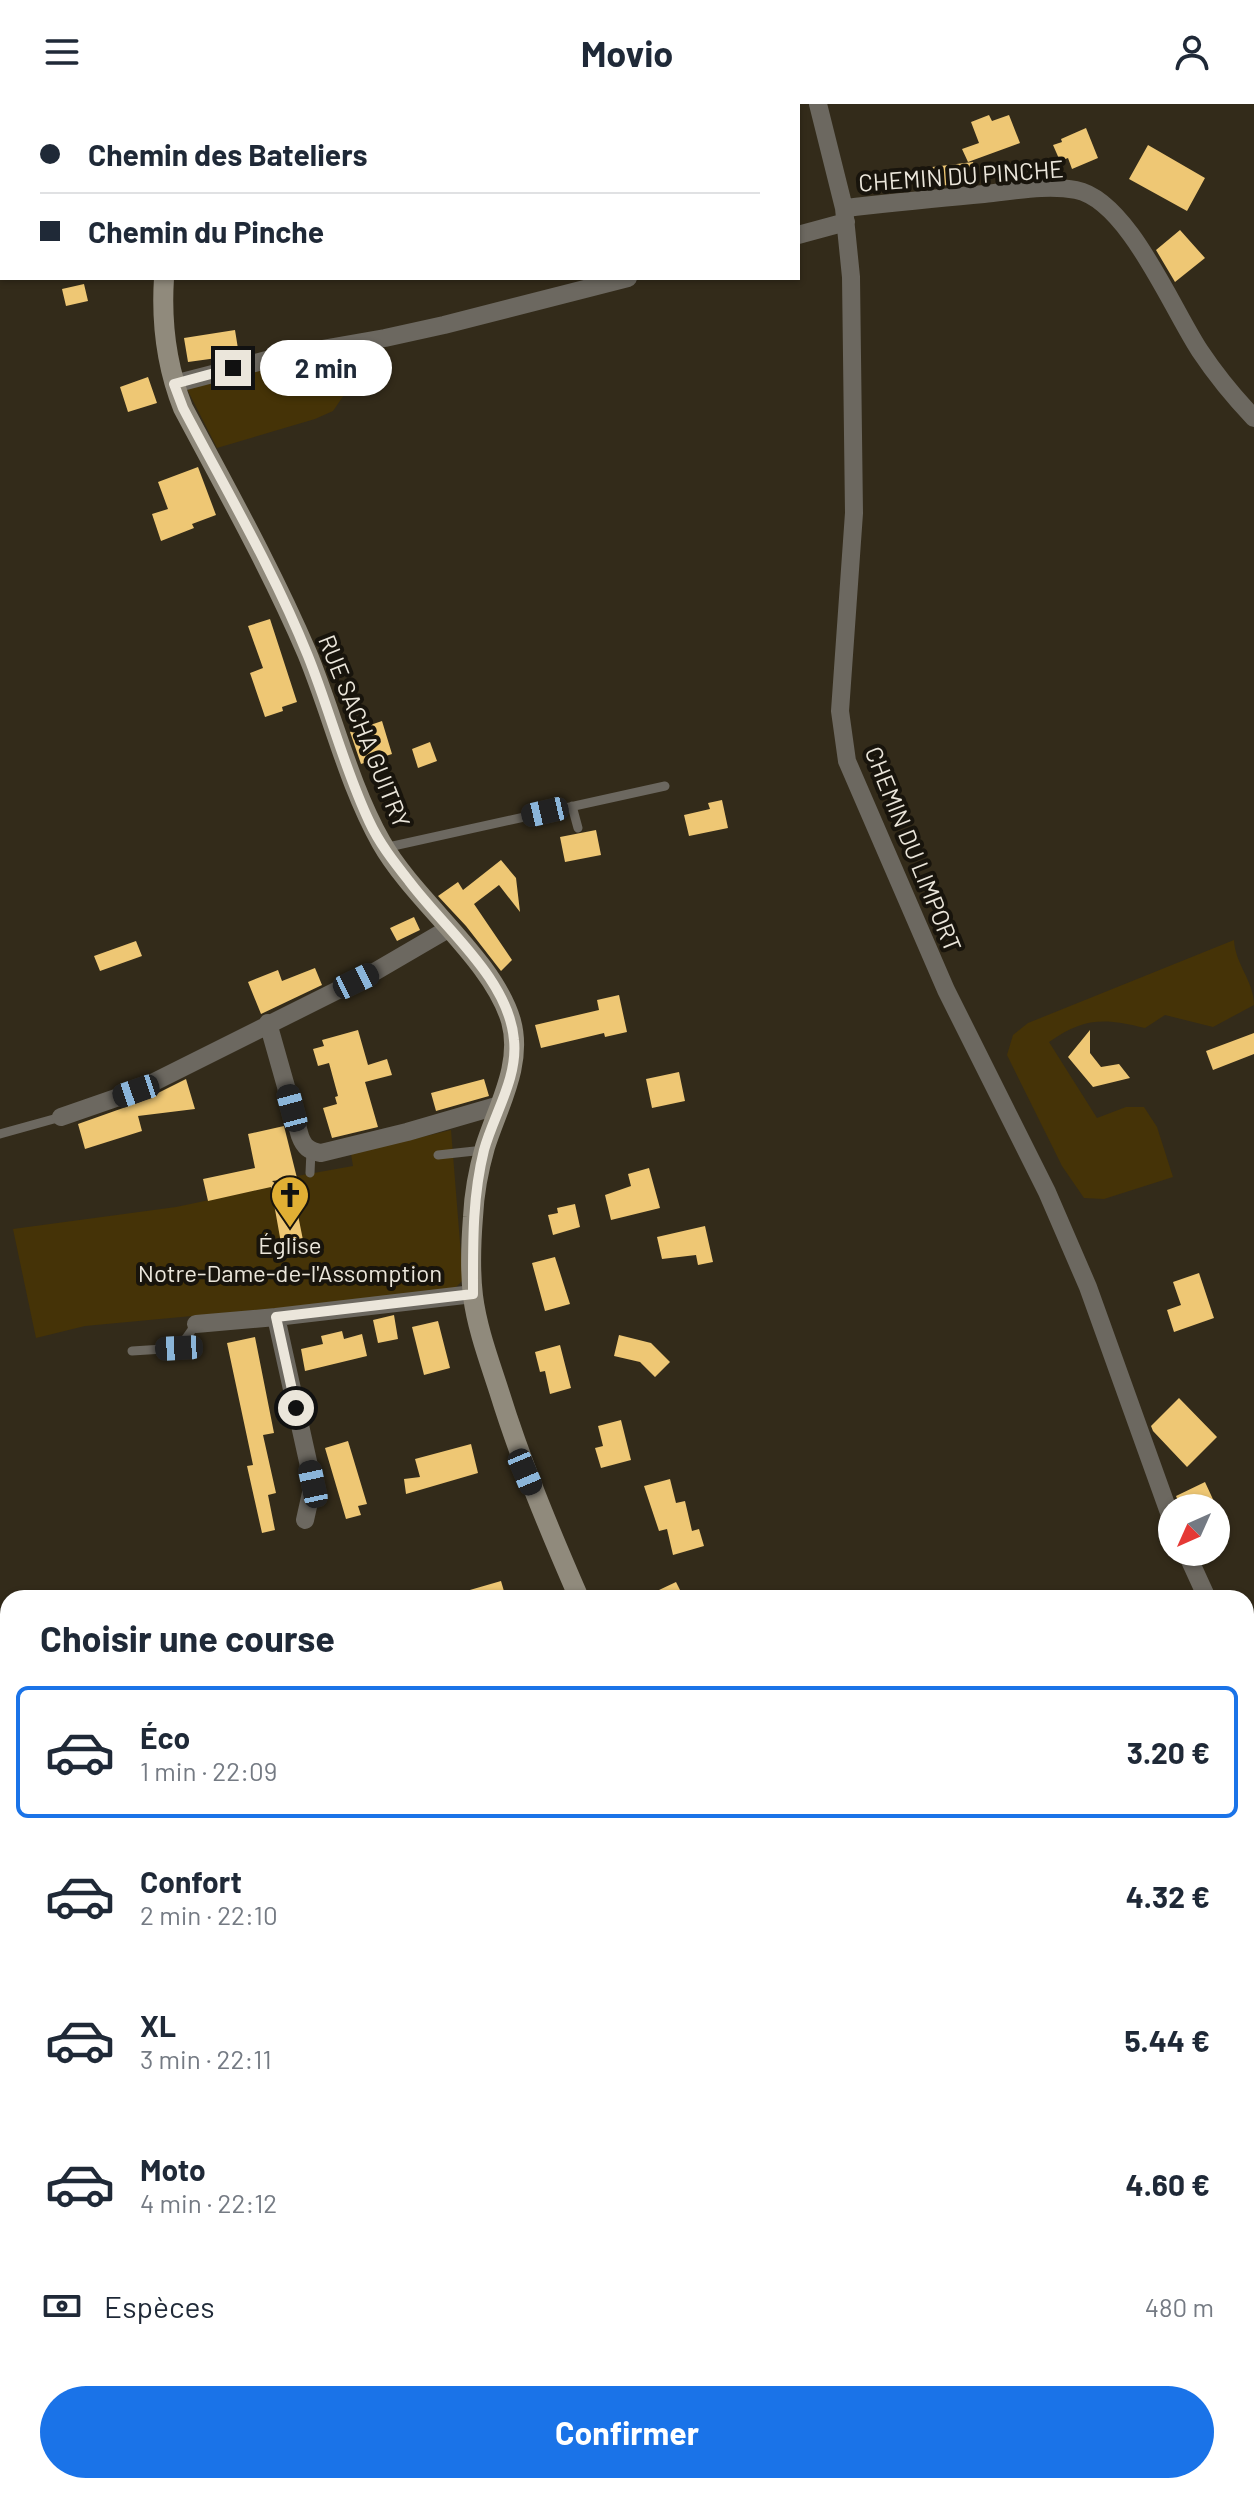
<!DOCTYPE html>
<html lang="fr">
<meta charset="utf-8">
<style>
body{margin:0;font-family:Barlow,sans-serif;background:#f6f6f7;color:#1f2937;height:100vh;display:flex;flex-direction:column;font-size:30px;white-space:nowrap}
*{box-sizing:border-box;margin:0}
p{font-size:26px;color:#747a83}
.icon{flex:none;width:44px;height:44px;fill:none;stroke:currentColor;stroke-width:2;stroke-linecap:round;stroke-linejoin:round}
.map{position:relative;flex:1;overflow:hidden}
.side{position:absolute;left:0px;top:1486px;width:1254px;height:904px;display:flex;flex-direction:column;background:#fff;border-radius:24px 24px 0 0;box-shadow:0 2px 6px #0004}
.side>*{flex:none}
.top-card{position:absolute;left:0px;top:0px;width:800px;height:176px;box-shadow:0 2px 6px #0004;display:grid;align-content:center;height:176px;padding:0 40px;background:#fff}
.needle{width:52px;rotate:225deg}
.controls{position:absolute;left:1158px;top:1390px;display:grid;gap:16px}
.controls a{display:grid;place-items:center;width:72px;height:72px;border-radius:50%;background:#fff;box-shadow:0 2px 6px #0004;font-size:40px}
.end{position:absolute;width:36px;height:36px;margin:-18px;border:10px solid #ebe6db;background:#111;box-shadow:0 0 0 4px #111}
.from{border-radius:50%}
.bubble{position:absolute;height:56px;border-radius:28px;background:#fff;box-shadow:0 2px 6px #0004;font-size:26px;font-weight:700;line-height:56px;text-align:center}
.car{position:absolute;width:24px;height:48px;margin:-24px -12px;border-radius:10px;box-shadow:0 0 6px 2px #0007;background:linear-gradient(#222 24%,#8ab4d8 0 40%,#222 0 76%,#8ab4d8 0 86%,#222 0)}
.top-card b{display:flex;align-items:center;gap:28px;height:76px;font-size:30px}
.top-card b+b{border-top:2px solid #e0e1e3}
.top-card i{width:20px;height:20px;background:#1f2937}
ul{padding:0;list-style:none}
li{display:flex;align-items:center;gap:24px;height:132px;margin:0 16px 12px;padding:0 24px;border:4px solid transparent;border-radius:12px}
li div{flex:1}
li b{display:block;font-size:30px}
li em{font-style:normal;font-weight:700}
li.active{border-color:#1a73e8}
li>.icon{width:72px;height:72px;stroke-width:1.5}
h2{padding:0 40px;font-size:36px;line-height:96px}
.pay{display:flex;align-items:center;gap:20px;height:88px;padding:0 40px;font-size:30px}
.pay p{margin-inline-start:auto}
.primary-button{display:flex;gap:16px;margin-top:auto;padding:16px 40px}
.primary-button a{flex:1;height:92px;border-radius:48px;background:#1a73e8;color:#fff;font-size:32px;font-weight:700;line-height:92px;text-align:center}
header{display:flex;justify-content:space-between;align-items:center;height:104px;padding:0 40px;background:#fff;font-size:36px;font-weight:700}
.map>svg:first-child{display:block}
.green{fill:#453307}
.building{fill:#eec774}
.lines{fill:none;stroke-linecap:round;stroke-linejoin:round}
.lane{stroke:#6c6860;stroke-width:9}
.street{stroke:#6c6860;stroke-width:18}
.secondary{stroke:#908a7c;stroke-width:20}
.route{stroke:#ebe6db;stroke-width:10}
.labels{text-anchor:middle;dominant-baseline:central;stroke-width:8;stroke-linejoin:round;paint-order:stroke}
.street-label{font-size:24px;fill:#ebe6db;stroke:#18140c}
.poi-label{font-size:24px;fill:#ebe6db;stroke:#18140c}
</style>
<header><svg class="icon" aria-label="menu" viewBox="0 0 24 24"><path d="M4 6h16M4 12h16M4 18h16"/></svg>Movio<svg class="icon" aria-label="person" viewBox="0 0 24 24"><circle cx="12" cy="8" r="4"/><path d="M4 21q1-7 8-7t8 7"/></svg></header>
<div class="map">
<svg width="1254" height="2390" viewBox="0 0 1254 2390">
<rect width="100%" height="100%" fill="#332b1a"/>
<path class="green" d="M372,246L379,260L369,271L355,275L333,307L315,315L217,344L187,285L283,258Z
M1234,836C1235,860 1254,877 1254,901L1213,923L1165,911L1145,924C1105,914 1084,913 1049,938L1097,1014L1126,1003H1144L1157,1023L1173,1073L1104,1095L1084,1094L1062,1062L1007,951L1013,931L1028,919Z
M451,1026L463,1176L451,1188L85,1222L36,1234L13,1125L176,1103L262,1085L297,1074V1072L353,1062L351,1050Z"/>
<path class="building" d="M989,11L992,17L1009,11L1020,39L968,58L962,45L979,39L971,18Z
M1086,24L1098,54L1072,65L1068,54L1060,57L1053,41L1062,38L1061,35Z
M1148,41L1205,74L1187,107L1129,75Z
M973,58L979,78L918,84L916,65Z
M1180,126L1205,154L1175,178L1156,146Z
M84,180L88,197L66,202L62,185Z
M235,226L239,251L188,258L184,234Z
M148,273L157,299L128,308L120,283Z
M198,363L216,411L192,420L194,424L161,437L152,410L168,405L158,378Z
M270,515L297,598L282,603L283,607L265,613L250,569L263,564L248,522Z
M382,617L392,650L361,660L350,628Z
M430,638L437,657L418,664L412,645Z
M722,696L728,724L689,732L684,711L710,705L708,699Z
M596,726L601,751L565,758L560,733Z
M501,756L516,774L520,808L499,781L474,800L512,856L501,867L466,822L438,792L458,778L463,786Z
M414,813L420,826L397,837L390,824Z
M136,837L142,852L100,867L94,852Z
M315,864L322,881L261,910L248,878L278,866L282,877Z
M619,891L627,928L605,933L604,929L541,944L535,921L599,906L597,896Z
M358,926L368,961L387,955L392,971L365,978L378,1023L332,1034L323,1004L337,1000L335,993L338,992L329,959L318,962L313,945L324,942L322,936Z
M1090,926V949L1101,963L1119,960L1130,974L1093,983L1068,953Z
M1254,929V950L1213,966L1206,947Z
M679,968L685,997L652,1004L646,975Z
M186,975L195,1005L138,1012L142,1027L85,1045L78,1020L140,998Z
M484,975L489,992L436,1007L431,989Z
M284,1022L297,1074L272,1077L301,1101L297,1106L303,1136L286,1142L285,1138L281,1139L271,1083L208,1097L203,1075L255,1064L248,1030Z
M649,1064L660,1104L611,1116L605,1091L631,1082L628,1070Z
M575,1100L580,1123L553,1131L548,1111L558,1109L557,1104Z
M705,1122L713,1158L698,1161L696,1151L662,1155L657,1133Z
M555,1153L570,1200L545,1207L532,1159Z
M1199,1169L1214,1214L1174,1228L1167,1206L1181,1201L1173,1178Z
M394,1211L398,1235L378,1239L373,1216Z
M438,1217L450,1264L424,1271L412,1223Z
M342,1227L344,1235L362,1230L367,1252L305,1267L301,1245L323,1240L321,1232Z
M619,1231L651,1239L670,1258L655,1273L640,1258L614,1252Z
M255,1233L274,1329L263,1331L276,1389L268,1391L275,1426L262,1429L247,1362L253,1361L227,1239Z
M560,1241L571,1284L550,1290L545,1267L540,1268L535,1248Z
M1179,1294L1217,1333L1187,1363L1153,1327L1151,1322Z
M621,1316L631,1356L601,1364L595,1344L603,1342L598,1322Z
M348,1337L367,1400L358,1402L361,1411L346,1415L325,1344Z
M471,1340L478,1369L406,1390L404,1375L420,1373L415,1355Z
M670,1375L676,1399L685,1397L692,1427L699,1425L704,1442L673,1451L667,1425L659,1427L644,1382Z
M1205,1378L1217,1404H1181L1176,1392Z
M501,1477L506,1494H457L456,1490Z
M676,1478L684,1494H642Z"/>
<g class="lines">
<path class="lane" d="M572,702L578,724
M384,744L665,682
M0,1030L61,1013
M438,1051L484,1046
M310,1069L311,1047
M132,1247L179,1244L196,1220"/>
<path class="street" d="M818,0L844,104L851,173L854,409L840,607L847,657L946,886L1047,1088L1088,1183L1172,1417
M844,104C891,99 937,94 984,90C1014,87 1047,80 1076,86C1128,96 1172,205 1200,247C1216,271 1234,293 1254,314
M798,131L846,118
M174,280L282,252L385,234L444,221L628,174
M268,919L300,1032C304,1043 309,1047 321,1049L407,1028L500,1001
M61,1013L136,987L376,867L448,825
M196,1220L276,1213
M305,1416L313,1380L276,1213L473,1190
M1186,1448L1207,1494
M1246,1593L1254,1615"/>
<path class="secondary" d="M183,2V0
M164,174C161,220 166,261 183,304C226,385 271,465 307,549C333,612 348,679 381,738C414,797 493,855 511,917C523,960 498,1002 485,1043C479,1064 474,1091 473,1113C471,1138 470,1167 473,1192C477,1224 489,1256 499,1287C521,1358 549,1425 579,1494
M725,2382L727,2390"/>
</g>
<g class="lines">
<path class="route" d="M233,264L174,280L183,304C226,386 274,467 308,552C330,607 344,664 369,717C379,739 394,758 409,777C444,824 509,875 514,936C518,974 494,1010 484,1046C472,1094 473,1142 473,1190L276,1213L296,1304"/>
</g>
<defs>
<symbol id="church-pin" viewBox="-11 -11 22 30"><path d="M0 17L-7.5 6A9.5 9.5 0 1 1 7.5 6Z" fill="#e1af34" stroke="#18140c"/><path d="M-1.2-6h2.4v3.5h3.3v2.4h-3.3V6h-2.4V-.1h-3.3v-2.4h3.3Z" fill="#111"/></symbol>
</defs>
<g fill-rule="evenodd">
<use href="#church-pin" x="268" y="1069" width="44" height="60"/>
</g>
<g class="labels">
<g class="street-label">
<text transform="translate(961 71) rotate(-4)">CHEMIN DU PINCHE</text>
<text transform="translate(365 627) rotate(68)">RUE SACHA GUITRY</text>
<text transform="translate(914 745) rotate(68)">CHEMIN DU LIMPORT</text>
</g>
<g class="poi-label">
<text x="290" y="1140">Église<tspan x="290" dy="28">Notre-Dame-de-l'Assomption</tspan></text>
</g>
</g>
</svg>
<div class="controls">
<a><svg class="needle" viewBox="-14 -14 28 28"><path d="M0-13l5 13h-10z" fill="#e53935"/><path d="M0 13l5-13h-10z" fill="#747a83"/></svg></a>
</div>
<i class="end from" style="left:296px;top:1304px"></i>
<i class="end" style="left:233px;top:264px"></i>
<div class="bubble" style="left:260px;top:236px;width:132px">2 min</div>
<i class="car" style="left:545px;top:708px;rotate:257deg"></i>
<i class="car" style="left:356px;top:877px;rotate:64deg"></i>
<i class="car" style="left:136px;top:987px;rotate:251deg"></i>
<i class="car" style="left:292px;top:1004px;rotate:345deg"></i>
<i class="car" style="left:179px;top:1244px;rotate:267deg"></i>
<i class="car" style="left:525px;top:1368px;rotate:157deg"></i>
<i class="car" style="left:313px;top:1380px;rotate:348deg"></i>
<div class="top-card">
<b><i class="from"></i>Chemin des Bateliers</b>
<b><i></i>Chemin du Pinche</b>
</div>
<section class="side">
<h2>Choisir une course</h2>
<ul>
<li class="active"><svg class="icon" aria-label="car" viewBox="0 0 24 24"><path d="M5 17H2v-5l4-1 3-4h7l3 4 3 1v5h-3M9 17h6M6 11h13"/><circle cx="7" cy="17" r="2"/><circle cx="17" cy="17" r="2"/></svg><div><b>Éco</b><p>1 min · 22:09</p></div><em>3.20 €</em></li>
<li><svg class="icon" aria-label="car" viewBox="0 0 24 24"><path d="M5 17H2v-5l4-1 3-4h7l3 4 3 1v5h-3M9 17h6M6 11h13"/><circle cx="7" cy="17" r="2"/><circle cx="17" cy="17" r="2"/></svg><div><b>Confort</b><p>2 min · 22:10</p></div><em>4.32 €</em></li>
<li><svg class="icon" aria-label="car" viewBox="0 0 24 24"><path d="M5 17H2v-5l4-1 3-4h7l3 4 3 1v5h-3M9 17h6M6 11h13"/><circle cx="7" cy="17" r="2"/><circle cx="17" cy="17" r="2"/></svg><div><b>XL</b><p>3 min · 22:11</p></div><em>5.44 €</em></li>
<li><svg class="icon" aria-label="car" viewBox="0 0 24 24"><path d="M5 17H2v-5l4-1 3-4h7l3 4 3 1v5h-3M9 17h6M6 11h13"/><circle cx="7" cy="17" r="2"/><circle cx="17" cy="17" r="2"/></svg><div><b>Moto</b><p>4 min · 22:12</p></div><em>4.60 €</em></li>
</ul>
<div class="pay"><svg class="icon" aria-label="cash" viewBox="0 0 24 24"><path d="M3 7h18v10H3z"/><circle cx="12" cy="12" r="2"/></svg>Espèces<p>480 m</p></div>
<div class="primary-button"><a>Confirmer</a></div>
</section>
</div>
